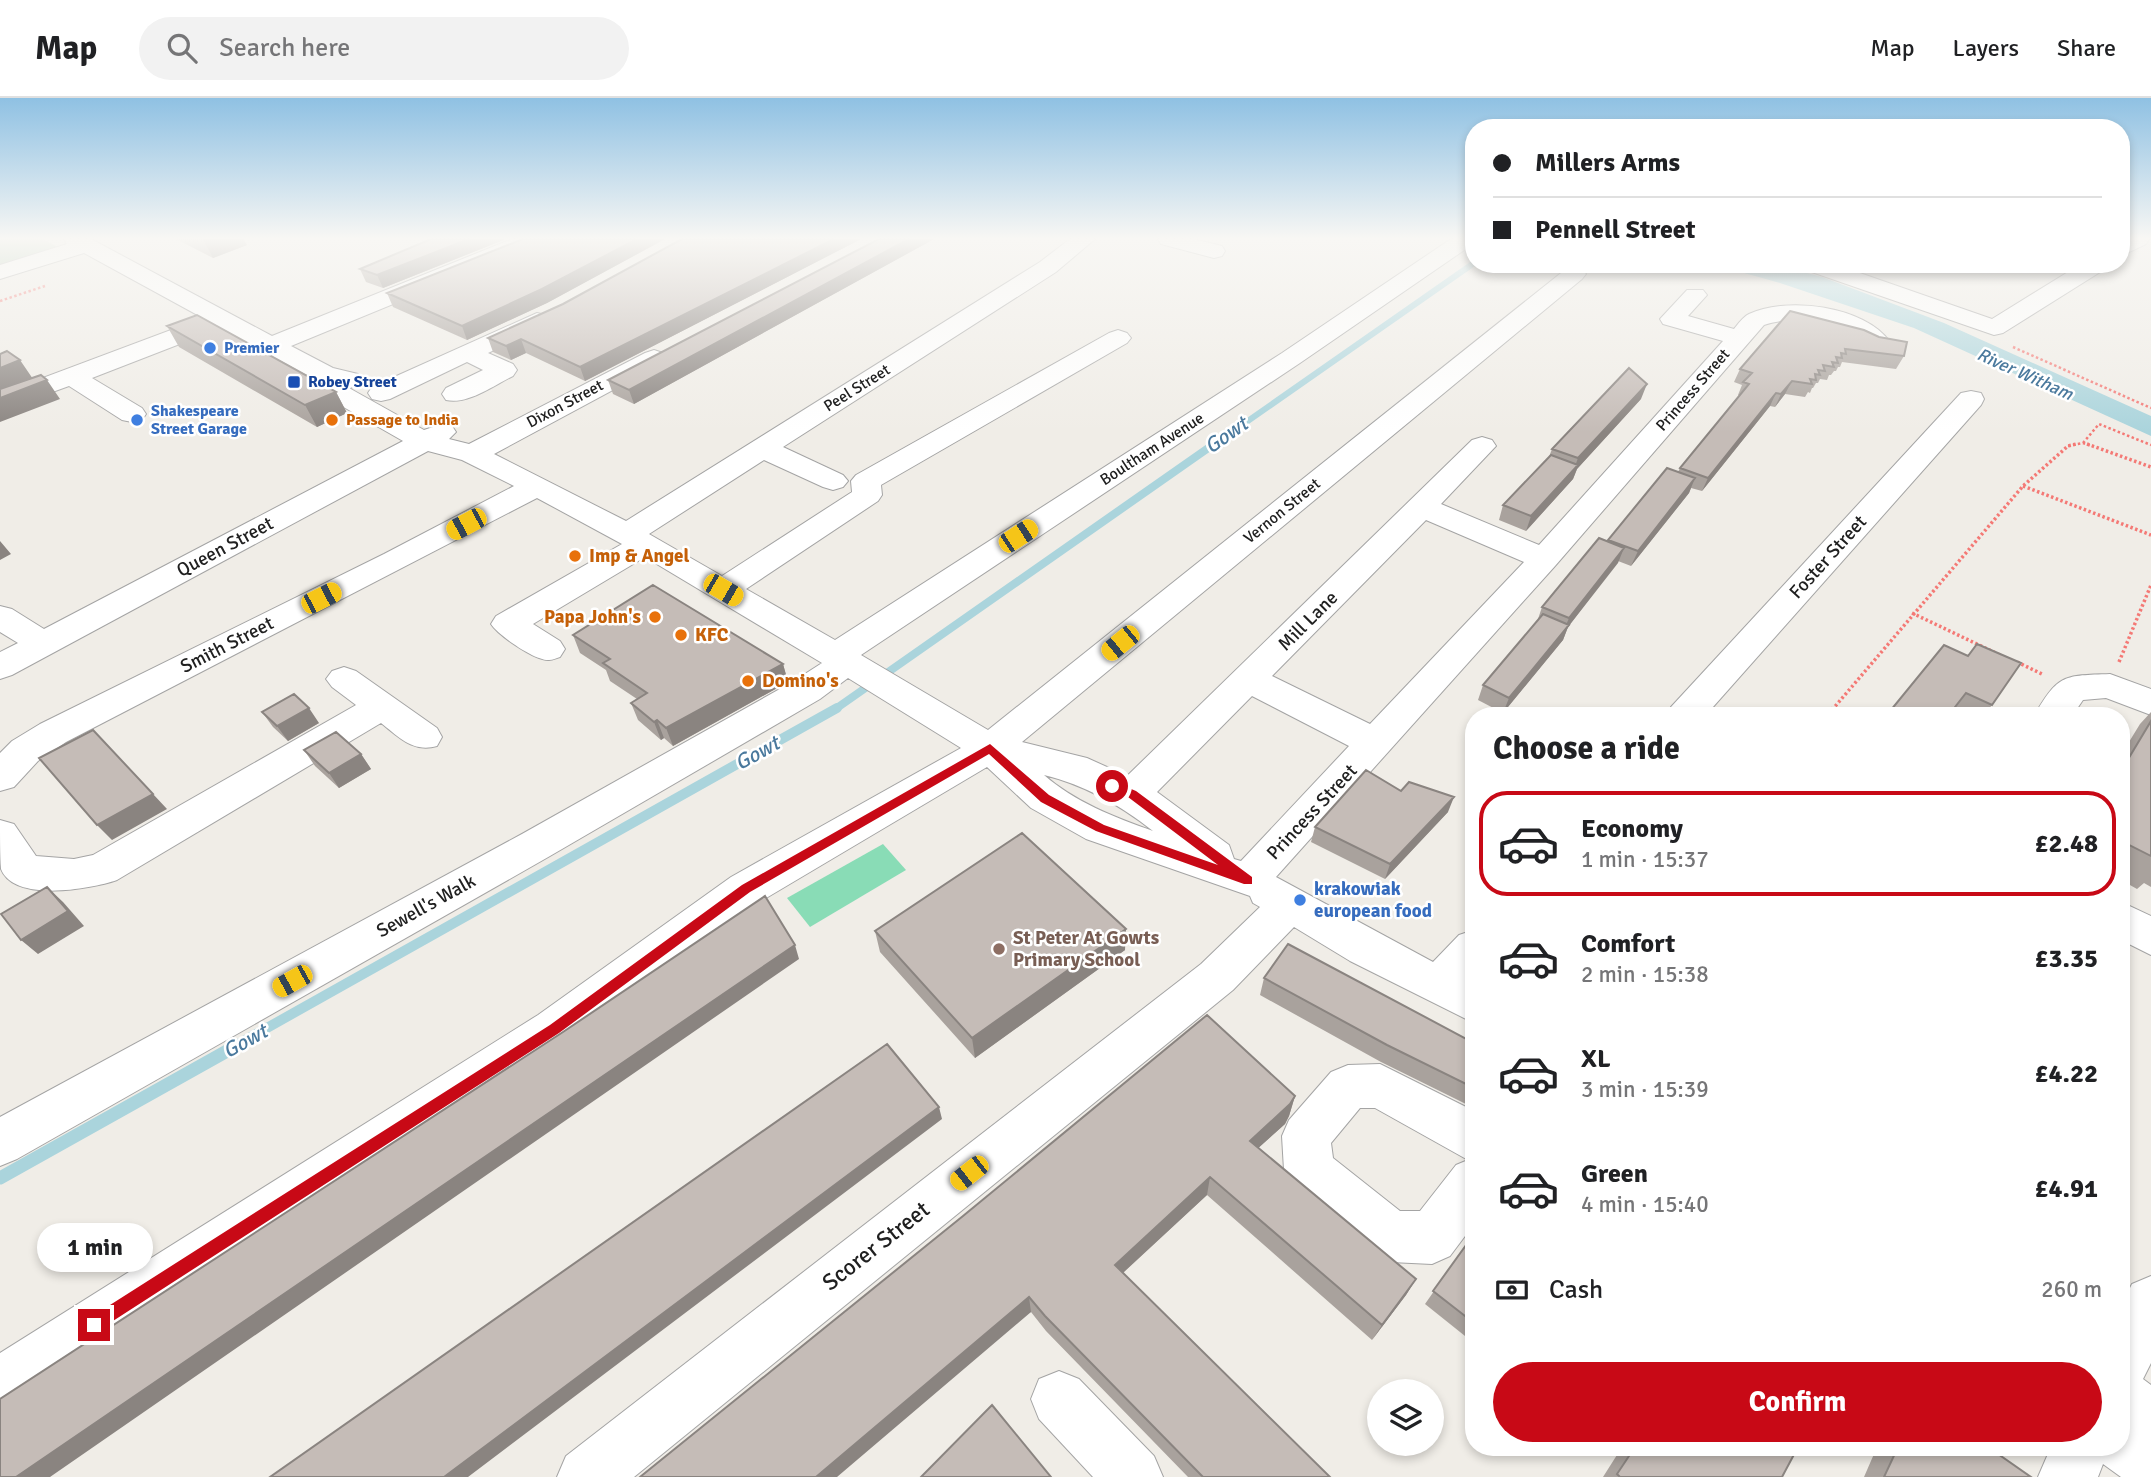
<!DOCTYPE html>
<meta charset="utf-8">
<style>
body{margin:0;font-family:Signika,sans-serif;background:#f2f2f2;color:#202124;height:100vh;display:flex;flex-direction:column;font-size:26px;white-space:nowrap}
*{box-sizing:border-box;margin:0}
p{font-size:23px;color:#757577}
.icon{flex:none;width:38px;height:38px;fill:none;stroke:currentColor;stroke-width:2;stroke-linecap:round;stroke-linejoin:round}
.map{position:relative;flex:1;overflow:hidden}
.sheet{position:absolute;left:1465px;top:609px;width:665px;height:749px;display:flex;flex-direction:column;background:#fff;border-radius:28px;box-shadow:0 4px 10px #0003}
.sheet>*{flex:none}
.hud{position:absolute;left:1465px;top:21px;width:665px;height:154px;border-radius:28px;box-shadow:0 4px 10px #0003;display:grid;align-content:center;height:154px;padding:0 28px;background:#fff}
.fabs{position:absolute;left:1367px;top:1281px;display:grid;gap:14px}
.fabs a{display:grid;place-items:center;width:77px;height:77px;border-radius:50%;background:#fff;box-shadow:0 4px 10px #0003;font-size:35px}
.end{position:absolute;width:32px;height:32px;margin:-16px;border:9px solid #c80916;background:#fff;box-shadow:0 0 0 4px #fff}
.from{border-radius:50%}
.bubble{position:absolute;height:49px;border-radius:24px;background:#fff;box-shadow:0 4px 10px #0003;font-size:23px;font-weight:700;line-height:49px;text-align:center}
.car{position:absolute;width:21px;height:42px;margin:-21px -10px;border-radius:9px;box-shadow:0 0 5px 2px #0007;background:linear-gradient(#f5c518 24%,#345 0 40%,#f5c518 0 76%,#345 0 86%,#f5c518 0)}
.hud b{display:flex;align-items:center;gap:24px;height:66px;font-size:26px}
.hud b+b{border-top:2px solid #e0e0e0}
.hud i{width:18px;height:18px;background:#202124}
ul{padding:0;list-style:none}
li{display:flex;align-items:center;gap:21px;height:105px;margin:0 14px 10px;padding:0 14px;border:4px solid transparent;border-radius:28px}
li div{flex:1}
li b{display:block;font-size:26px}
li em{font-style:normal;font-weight:700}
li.selected{border-color:#c80916}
li>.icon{width:63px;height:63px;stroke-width:1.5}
h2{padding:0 28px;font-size:32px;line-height:84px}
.pay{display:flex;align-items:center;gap:18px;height:77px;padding:0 28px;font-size:26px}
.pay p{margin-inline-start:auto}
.action{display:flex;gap:14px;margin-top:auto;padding:14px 28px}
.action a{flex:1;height:80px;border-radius:42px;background:#c80916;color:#fff;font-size:28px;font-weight:700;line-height:80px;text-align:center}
header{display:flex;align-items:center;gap:42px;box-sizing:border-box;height:98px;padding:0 35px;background:#fff;border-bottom:2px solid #e0e0e0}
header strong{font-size:33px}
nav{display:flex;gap:38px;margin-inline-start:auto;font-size:24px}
.search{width:490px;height:63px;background:#f2f2f2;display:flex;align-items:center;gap:18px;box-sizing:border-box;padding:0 24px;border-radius:38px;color:#757577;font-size:26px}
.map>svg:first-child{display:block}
.cemetery{fill:#aac8ac}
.pitch{fill:#89dcb6}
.water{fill:#aad4dc}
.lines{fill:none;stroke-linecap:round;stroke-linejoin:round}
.stream-far3{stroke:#aad4dc;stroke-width:6}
.stream-far2{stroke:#aad4dc;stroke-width:8}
.stream-far1{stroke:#aad4dc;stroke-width:10}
.stream{stroke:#aad4dc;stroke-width:13}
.minor-casing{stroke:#a4a4a4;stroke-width:2}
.path-far2{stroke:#f47975;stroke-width:2.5;stroke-dasharray:2.5 2.5;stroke-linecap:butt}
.path-far1{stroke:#f47975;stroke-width:3.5;stroke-dasharray:2.5 2.5;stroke-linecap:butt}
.path{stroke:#f47975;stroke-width:4.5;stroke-dasharray:3.5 3.5;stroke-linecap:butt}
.minor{fill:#fff;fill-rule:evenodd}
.wall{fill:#a9a29d}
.shaded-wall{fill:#8a8480}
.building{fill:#c5bcb7;stroke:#8a8480;stroke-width:2}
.route{fill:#c80916}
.shop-dot{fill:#3f7fe0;stroke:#fff;stroke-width:2.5}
.transit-dot{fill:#1a4fb4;stroke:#fff;stroke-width:2.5}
.food-dot{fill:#e8710a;stroke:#fff;stroke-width:2.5}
.education-dot{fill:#8d6e63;stroke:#fff;stroke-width:2.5}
.labels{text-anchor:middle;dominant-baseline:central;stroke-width:5;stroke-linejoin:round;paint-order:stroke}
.far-shop-label{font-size:16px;font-weight:bold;fill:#366cbe;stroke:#fff;text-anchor:start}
.far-transit-label{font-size:16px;font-weight:bold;fill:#164399;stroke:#fff;text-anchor:start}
.far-street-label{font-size:16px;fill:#202020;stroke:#fff}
.far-food-label{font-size:16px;font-weight:bold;fill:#c56008;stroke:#fff;text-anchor:start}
.far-water-label{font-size:18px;font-style:italic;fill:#4a799d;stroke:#fff}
.street-label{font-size:19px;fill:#202020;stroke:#fff}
.food-label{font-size:19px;font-weight:bold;fill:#c56008;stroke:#fff;text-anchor:start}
.shop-label{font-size:19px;font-weight:bold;fill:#366cbe;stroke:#fff;text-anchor:start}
.education-label{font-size:19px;font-weight:bold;fill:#785e54;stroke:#fff;text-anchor:start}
.water-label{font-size:21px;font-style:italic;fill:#4a799d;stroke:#fff}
.near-street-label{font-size:23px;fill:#202020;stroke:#fff}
</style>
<header>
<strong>Map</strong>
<div class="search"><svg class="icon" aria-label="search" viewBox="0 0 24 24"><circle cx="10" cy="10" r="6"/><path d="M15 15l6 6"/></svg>Search here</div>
<nav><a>Map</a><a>Layers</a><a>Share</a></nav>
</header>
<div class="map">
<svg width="2151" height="1379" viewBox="0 0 2151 1379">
<rect width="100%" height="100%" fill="#f0ede7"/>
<path class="cemetery" d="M0,141H43L63,152L0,172Z"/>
<path class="pitch" d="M883,746L906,772L810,829L787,800Z"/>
<path class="water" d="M1712,166H1773L1822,179L1944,225L2151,318V338L1914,230L1780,185Z"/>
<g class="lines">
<path class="stream-far3" d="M1212,348L1474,165"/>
<path class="stream-far2" d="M834,612L1214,346"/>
<path class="stream-far1" d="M233,949L837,610"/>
<path class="stream" d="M0,1080L236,948"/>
<defs>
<path id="minor" d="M64,141H91L272,238L512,141H542L539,146L291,248L333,270L358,276L362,282L358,288L349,290L424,332L442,326L452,328L456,334L449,341L469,346L645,255L654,252L663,255L667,260L663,265L494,356L626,423L1040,164L1070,141H1095L1056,174L783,349L843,377L848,383L843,389L833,392L823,389L764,362L649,436L722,478L852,394L851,383L856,377L1109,235L1118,232L1127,235L1131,240L1127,245L881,387L882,397L878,403L746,491L835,542L1282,255L1451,141H1474L1473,146L1300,265L861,557L988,632L1566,171H1582L1586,176L1582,181L1022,644L1087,660L1127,678L1472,342L1482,339L1492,342L1496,348L1441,406L1539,447L1723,243L1663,226L1660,221L1687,192H1703L1707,197L1688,218L1734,231C1738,226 1743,219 1749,216C1787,198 1865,208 1890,244L1886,249C1867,254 1858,238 1841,231C1817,221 1788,219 1764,227L1555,468L1276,779L1433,864L1459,837L1474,832L1471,883L1474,884V925L1350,863L1294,829L1233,892L634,1379H557L566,1358L1201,866L1260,809L1253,805L1250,798L1086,741L1031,710L987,669L761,803L570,945L20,1307L0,1315V1255L538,917L731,779L961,650L848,580L820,601L550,758L17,1061L0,1068V1019L522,736L794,583L822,565L645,459L533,526L560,543L565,551L560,559C556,560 553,562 549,562C535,563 498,537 491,526L496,518L622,446L537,400L66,644L38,663L14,689L0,693V655L12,643L40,626L384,456L514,388L462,362L428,353L12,577L0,581V554L18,545L0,534V508L12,511L44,531L403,343L326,299L314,281L221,230L92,280L142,310L146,316L142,322L132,324L122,322L69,288L0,313V296L203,220L84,155L0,181V167L67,146ZM1426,422L1524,464L1370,626L1272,578ZM1252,598L1349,648L1241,763L1234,761L1229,747L1157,694ZM1044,677C1085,687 1120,707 1153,733C1114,719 1075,704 1044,677Z
M1158,141H1193L1222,148L1225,153L1222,158L1214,160L1161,146Z
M2149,141L2146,146L2121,158V142Z
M1800,166H1834L1992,221L2081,166H2108L2105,171L2003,235L1994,237L1803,171Z
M537,215L546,217L549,222L546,227L488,255L513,266L517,272L513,278C494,287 468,307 446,302L442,296L446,290L483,272L467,264L390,301L381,303L372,301L368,295L372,289Z
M1971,293L1981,295L1984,301L1981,307L1705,618H1666L1671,609L1961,295Z
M344,569L356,573L437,630L442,639L437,648C413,655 399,639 381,625L117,782C91,791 14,805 1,771C0,758 0,736 0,722L14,726L36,758L74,761L93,757L356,607L332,589L326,581L332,573Z
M2110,576L2151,591V617L2106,600L2083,602L2072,618H2034C2059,575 2064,578 2110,576Z
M2121,804L2151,818V857L2121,842Z
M1380,966L1474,1013V1126L1450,1158L1432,1166L1391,1164L1373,1156L1291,1089L1284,1072L1282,1038L1289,1022L1331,974L1348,967ZM1360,1010H1375L1468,1062L1456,1067L1420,1113H1400L1333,1060L1331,1045Z
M2151,1178V1265L2143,1281L2151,1287V1379H2121L2103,1366L2098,1379H2038L2051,1349H2121V1208L2132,1186Z
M1059,1273L1079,1281L1154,1358L1163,1379H1093L1039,1321L1031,1301L1039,1281Z"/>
</defs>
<use href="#minor" class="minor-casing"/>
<path class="path-far2" d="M0,203L45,188
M2013,249L2151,310
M2083,345L2099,326L2151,347
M2068,348L2083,345L2092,348"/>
<path class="path-far1" d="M2087,346L2151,369
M2023,388L2151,437
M1912,515L2002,558
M2017,564L2044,577
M2119,564L2151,487
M1832,612L2023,388L2068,348L2076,346"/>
<path class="path" d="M1827,618L1833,610"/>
<use href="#minor" class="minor"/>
</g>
<path class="wall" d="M176,141H243L247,147L213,160Z
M431,141H506L383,190L366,184L360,171Z
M523,141H665L547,205L467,242L393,209L387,195Z
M682,141H861L585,283L526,255L511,262L493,254L488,240L563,206Z
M879,141H934L634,306L613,296L608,282Z
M1790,213L1904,258L1896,271L1842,264L1840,269H1838L1836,273H1834L1831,277H1829L1827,282L1820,281L1818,285H1816L1813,290H1812L1810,295L1808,294L1805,299L1785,296L1775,309L1770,308L1702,393L1691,390L1689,395L1631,468L1618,463L1568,529L1563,542L1503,615L1478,602L1483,587L1537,524L1542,509L1608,442L1678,374L1680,370L1740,298L1738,297L1742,287L1734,284L1740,271Z
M167,228L336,294L347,315L317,329L179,249Z
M1641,301L1577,371L1573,381L1526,433L1499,422L1503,407L1549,359L1552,351Z
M573,537L783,566L788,584L673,648L664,640L661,642L638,622L631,605L637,601L610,583L606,572L580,555Z
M1944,547L1992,607L1983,618H1886Z
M262,614L319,625L288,643L273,629Z
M2151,614V789L2144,785L2137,791L2121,782V657L2140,626Z
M304,652L361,656L371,671L339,690L315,668Z
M1401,693L1448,714L1385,781L1311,744L1315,729Z
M875,833L1125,852L975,960L880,854Z
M1264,880L1474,945V1010L1381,964L1260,897Z
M1295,998L1289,1018L1285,1026L1258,1050L1416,1181L1406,1197L1372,1242L1207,1097L1123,1175L1330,1379H1188L1046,1233L1031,1214L640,1379Z
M1474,1136V1228L1465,1238L1425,1206Z
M1622,1349H1798L1782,1379H1603Z
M1877,1349H1988L2031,1379H1864Z"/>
<path class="shaded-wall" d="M203,141H243L247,147L213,160Z
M469,141H506L383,190L377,177Z
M637,141H665L547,205L467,242L462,228Z
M834,141H861L585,283L580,269Z
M909,141H934L634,306L629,292Z
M521,241L526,255L511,262L506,248Z
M20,262L33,281L0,294V270Z
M47,282L60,301L0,324V300Z
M1792,283L1785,296L1775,309L1781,296Z
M1647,286L1641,301L1577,371L1573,381L1526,433L1531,418L1574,371L1578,360Z
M336,294L347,315L317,329L305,307Z
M1776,295L1770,308L1702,393L1708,380Z
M1695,380L1689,395L1631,468L1638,453Z
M0,443L11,456L0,462Z
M1624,450L1618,465L1568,529L1563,542L1503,615L1509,600L1564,532L1569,520Z
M783,566L788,584L673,648L666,630Z
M309,610L319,625L288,643L277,628Z
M657,622L664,640L661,642L654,624Z
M361,656L371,671L339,690L329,675Z
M153,696L167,711L112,742L97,727Z
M1454,699L1448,714L1385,781L1390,766Z
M47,789L63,804L84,828L38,856L21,842Z
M1126,831L1125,852L975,960L972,940Z
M795,847L799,861L50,1379H16Z
M1295,998L1289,1018L1285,1026L1245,1062L1250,1043Z
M939,1009L942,1021L468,1379H444Z
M1210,1079L1207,1097L1114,1183L1115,1167Z
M1416,1181L1406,1197L1372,1242L1382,1227Z
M1029,1199L1031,1214L837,1379H816Z"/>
<path class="building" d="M431,141H469L377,177L360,171Z
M523,141H637L542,191L462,228L387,195Z
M682,141H834L580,269L521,241L506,248L488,240L563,206Z
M879,141H909L629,292L608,282Z
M1790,213L1864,232L1879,239L1907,244L1904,258L1845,251L1846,256L1841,255L1842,260L1836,259L1838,265L1832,264L1834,269L1823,267L1825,273L1818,272L1820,277L1815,276L1816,282L1810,281L1812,286L1792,283L1781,296L1776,295L1708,380L1680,370L1749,286L1743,284L1752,275L1740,271Z
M197,217L336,294L305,307L167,228Z
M7,253L20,262L0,270V256Z
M1629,270L1647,286L1578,360L1552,351Z
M41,277L47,282L0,300V291Z
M1551,357L1578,367L1531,418L1503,407Z
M1667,370L1695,380L1638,453L1608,442Z
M1599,440L1624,450L1569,520L1542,509Z
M653,487L783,566L666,630L657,622L654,624L631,605L647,595L603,565L610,561L573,537Z
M1543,516L1569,527L1509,600L1483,587Z
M1977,546L2021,565L1992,607L1966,595L1948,618H1886L1944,547L1968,558Z
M294,596L309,610L277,628L262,614Z
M2151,623V758L2121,743V673Z
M93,632L153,696L97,727L39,660Z
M336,634L361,656L329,675L304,652Z
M1366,672L1401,693L1409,684L1454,699L1390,766L1315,729Z
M1022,735L1126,831L972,940L875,833Z
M47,789L68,813L21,842L1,816Z
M765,798L795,847L16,1379H0V1301L563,934Z
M1288,846L1474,945V990L1387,947L1264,880Z
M1207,917L1295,998L1290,1006L1250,1043L1416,1181L1382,1227L1210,1079L1115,1167L1330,1379H1203L1045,1218L1029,1199L816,1379H640L963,1118Z
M887,946L939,1009L444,1379H270Z
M1474,1136V1225L1433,1193Z
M992,1307L1051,1379H921Z
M1635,1349H1798L1782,1379H1620L1617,1376Z
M1898,1349H1988L2031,1379H1884Z"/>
<linearGradient id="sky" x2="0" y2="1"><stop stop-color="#8fc1e3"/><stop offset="0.42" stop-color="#f8f7f4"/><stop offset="1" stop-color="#f8f7f4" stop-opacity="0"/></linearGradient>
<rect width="2151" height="334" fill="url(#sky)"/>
<path class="route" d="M990,646L1049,697L1104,727L1218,767L1128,699L1107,688L1112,683L1136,693L1252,779V786H1244L1096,733L1041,704L989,656L750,794L559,935L99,1232L94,1235L88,1232L86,1227L88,1221L550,927L742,787Z"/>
<g class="shop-dot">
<circle cx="210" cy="250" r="7"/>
<circle cx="137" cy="322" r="7"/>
<circle cx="1300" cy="802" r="7"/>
</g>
<rect class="transit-dot" x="287" y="277" width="14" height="14" rx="3.5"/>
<g class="food-dot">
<circle cx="332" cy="322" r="7"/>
<circle cx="575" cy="458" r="7"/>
<circle cx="655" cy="519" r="7"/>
<circle cx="681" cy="537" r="7"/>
<circle cx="748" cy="583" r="7"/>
</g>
<circle class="education-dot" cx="999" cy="851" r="7"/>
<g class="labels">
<g class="far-shop-label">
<text x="224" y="250">Premier</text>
<text x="151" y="313">Shakespeare<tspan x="151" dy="18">Street Garage</tspan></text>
</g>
<g class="far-transit-label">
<text x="308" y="284">Robey Street</text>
</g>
<g class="far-street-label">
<text transform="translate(857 290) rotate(-32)">Peel Street</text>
<text transform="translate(1693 292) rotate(-49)">Princess Street</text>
<text transform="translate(565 306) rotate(-28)">Dixon Street</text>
<text transform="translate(1152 351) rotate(-33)">Boultham Avenue</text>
<text transform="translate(1282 413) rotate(-39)">Vernon Street</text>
</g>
<g class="far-food-label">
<text x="346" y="322">Passage to India</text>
</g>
<g class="far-water-label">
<text transform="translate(2025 276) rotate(24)">River Witham</text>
</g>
<g class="street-label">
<text transform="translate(225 449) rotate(-28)">Queen Street</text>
<text transform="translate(1828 459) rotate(-48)">Foster Street</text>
<text transform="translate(1308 523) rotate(-45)">Mill Lane</text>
<text transform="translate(227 547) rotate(-27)">Smith Street</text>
<text transform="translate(1312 714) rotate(-47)">Princess Street</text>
<text transform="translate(426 808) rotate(-29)">Sewell's Walk</text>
</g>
<g class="food-label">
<text x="589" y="458">Imp &amp; Angel</text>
<text x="641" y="519" text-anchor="end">Papa John's</text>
<text x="695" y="537">KFC</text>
<text x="762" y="583">Domino's</text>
</g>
<g class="shop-label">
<text x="1314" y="791">krakowiak<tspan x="1314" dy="22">european food</tspan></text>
</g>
<g class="education-label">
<text x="1013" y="840">St Peter At Gowts<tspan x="1013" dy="22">Primary School</tspan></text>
</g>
<g class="water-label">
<text transform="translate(1226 337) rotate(-35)">Gowt</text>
<text transform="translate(757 655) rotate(-29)">Gowt</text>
<text transform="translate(245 943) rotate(-29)">Gowt</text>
</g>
<g class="near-street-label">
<text transform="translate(876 1148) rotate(-38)">Scorer Street</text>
</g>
</g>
</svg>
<div class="fabs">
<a><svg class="icon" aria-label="layers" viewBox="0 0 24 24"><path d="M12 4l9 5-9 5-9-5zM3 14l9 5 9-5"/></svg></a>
</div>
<i class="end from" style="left:1112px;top:688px"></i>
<i class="end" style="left:94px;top:1227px"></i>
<div class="bubble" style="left:37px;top:1125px;width:116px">1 min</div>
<i class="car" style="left:466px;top:426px;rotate:242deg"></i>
<i class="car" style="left:1018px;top:438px;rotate:57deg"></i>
<i class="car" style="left:723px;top:492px;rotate:120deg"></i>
<i class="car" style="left:321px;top:500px;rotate:63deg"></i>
<i class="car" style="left:1120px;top:545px;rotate:231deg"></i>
<i class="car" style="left:292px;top:883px;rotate:241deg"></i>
<i class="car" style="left:969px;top:1075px;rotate:232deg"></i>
<div class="hud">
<b><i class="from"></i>Millers Arms</b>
<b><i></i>Pennell Street</b>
</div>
<section class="sheet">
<h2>Choose a ride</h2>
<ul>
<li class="selected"><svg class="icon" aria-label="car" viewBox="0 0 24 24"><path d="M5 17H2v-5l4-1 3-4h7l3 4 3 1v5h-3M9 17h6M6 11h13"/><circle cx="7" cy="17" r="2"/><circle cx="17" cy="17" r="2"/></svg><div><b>Economy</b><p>1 min · 15:37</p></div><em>£2.48</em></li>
<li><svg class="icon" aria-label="car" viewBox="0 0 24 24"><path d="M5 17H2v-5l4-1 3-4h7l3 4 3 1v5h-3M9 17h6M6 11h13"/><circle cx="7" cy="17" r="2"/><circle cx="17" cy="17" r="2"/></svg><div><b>Comfort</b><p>2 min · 15:38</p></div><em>£3.35</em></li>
<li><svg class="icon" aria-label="car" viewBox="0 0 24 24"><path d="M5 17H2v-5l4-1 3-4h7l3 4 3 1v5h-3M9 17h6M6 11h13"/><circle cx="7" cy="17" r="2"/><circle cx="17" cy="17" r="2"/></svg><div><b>XL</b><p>3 min · 15:39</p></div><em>£4.22</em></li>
<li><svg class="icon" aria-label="car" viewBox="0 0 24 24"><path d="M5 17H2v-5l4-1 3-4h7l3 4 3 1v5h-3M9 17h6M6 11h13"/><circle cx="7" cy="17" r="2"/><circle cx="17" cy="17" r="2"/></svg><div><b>Green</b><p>4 min · 15:40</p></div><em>£4.91</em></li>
</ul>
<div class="pay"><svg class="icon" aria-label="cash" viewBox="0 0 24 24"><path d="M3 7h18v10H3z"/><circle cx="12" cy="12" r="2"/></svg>Cash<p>260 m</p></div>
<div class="action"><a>Confirm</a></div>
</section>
</div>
